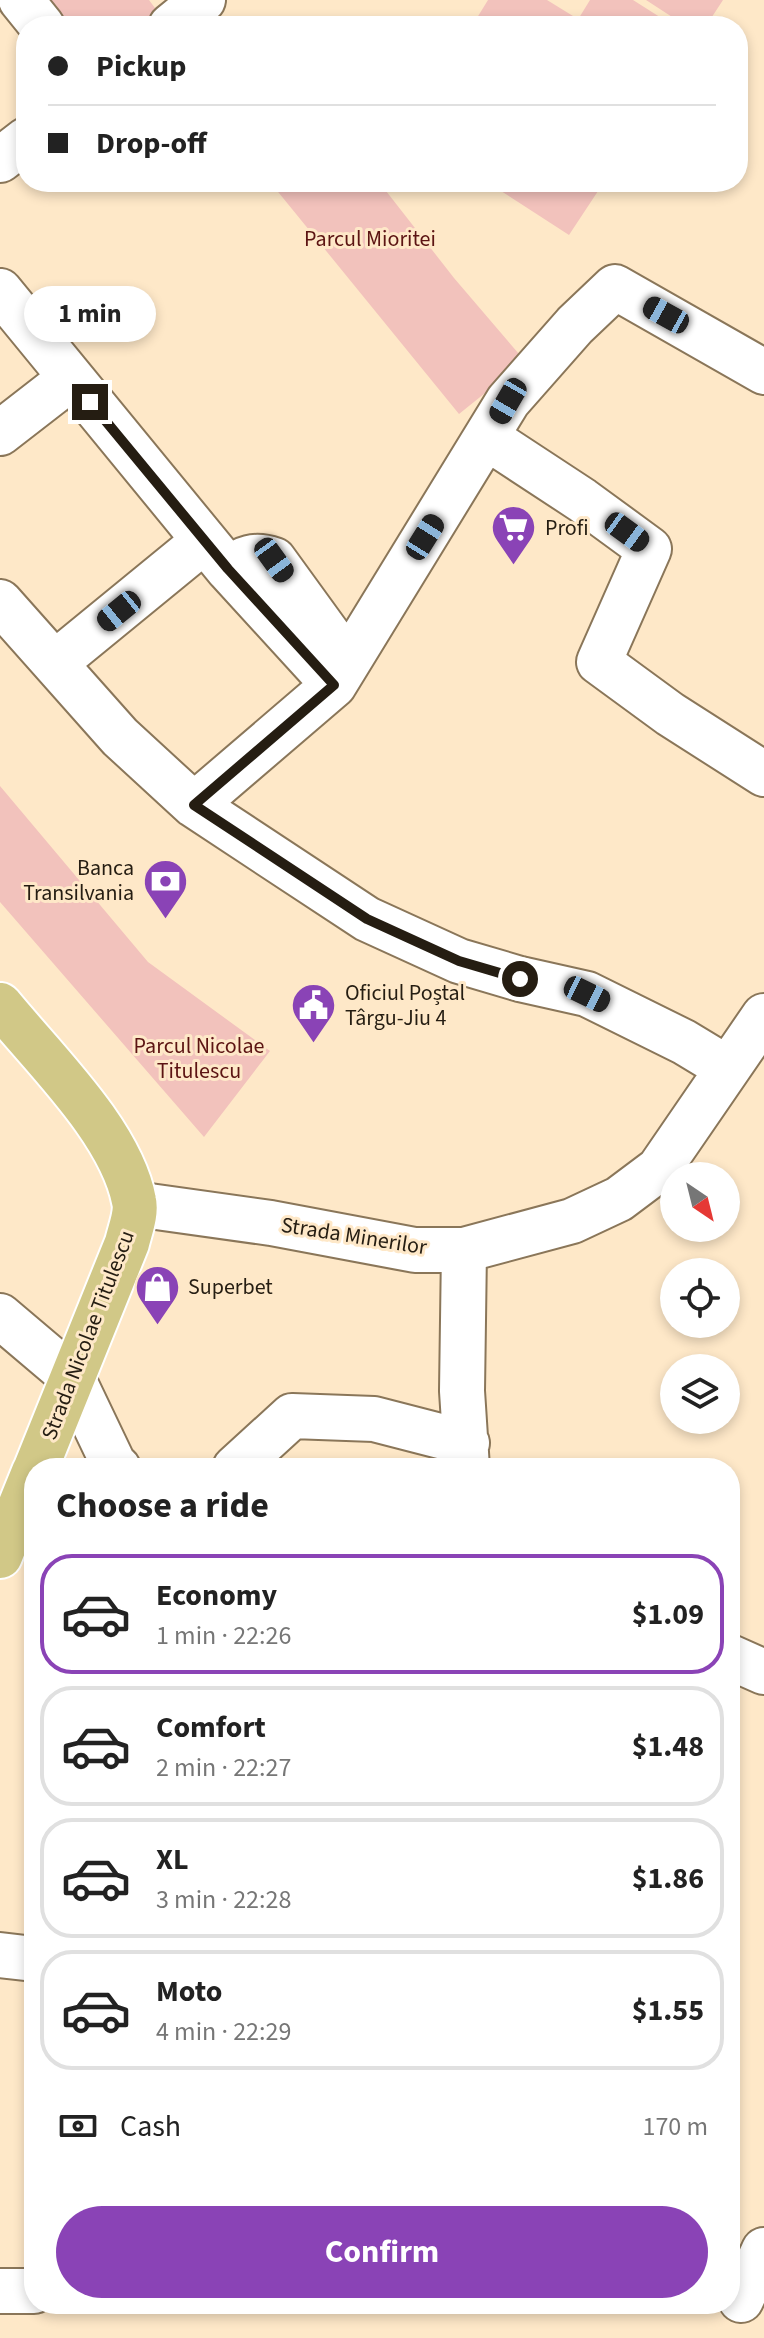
<!DOCTYPE html>
<meta charset="utf-8">
<style>
body{margin:0;font-family:"Source Sans 3",sans-serif;background:#f2f2f2;color:#222;height:100vh;display:flex;flex-direction:column;font-size:30px;white-space:nowrap}
*{box-sizing:border-box;margin:0}
p{font-size:26px;color:#767676}
.icon{flex:none;width:44px;height:44px;fill:none;stroke:currentColor;stroke-width:2;stroke-linecap:round;stroke-linejoin:round}
.map{position:relative;flex:1;overflow:hidden}
.details{position:absolute;left:24px;top:1458px;width:716px;height:856px;display:flex;flex-direction:column;background:#fff;border-radius:32px;box-shadow:0 4px 12px #0003}
.details>*{flex:none}
.guide{position:absolute;left:16px;top:16px;width:732px;height:176px;border-radius:32px;box-shadow:0 4px 12px #0003;display:grid;align-content:center;height:176px;padding:0 32px;background:#fff}
.needle{width:52px;rotate:145deg}
.controls{position:absolute;left:660px;top:1162px;display:grid;gap:16px}
.controls a{display:grid;place-items:center;width:80px;height:80px;border-radius:50%;background:#fff;box-shadow:0 4px 12px #0003;font-size:40px}
.end{position:absolute;width:36px;height:36px;margin:-18px;border:10px solid #251d12;background:#fff;box-shadow:0 0 0 4px #fff}
.from{border-radius:50%}
.bubble{position:absolute;height:56px;border-radius:28px;background:#fff;box-shadow:0 4px 12px #0003;font-size:26px;font-weight:700;line-height:56px;text-align:center}
.car{position:absolute;width:24px;height:48px;margin:-24px -12px;border-radius:10px;box-shadow:0 0 6px 2px #0007;background:linear-gradient(#222 24%,#8ab4d8 0 40%,#222 0 76%,#8ab4d8 0 86%,#222 0)}
.guide b{display:flex;align-items:center;gap:28px;height:76px;font-size:30px}
.guide b+b{border-top:2px solid #e0e0e0}
.guide i{width:20px;height:20px;background:#222}
ul{padding:0;list-style:none}
li{display:flex;align-items:center;gap:24px;height:120px;margin:0 16px 12px;padding:0 16px;border:4px solid #e0e0e0;border-radius:32px}
li div{flex:1}
li b{display:block;font-size:30px}
li em{font-style:normal;font-weight:700}
li.selected{border-color:#8a43b6}
li>.icon{width:72px;height:72px;stroke-width:1.5}
h2{padding:0 32px;font-size:36px;line-height:96px}
.pay{display:flex;align-items:center;gap:20px;height:88px;padding:0 32px;font-size:30px}
.pay p{margin-inline-start:auto}
.action{display:flex;gap:16px;margin-top:auto;padding:16px 32px}
.action a{flex:1;height:92px;border-radius:48px;background:#8a43b6;color:#fff;font-size:32px;font-weight:700;line-height:92px;text-align:center}
.map>svg:first-child{display:block}
.green{fill:#f2c2bc}
.lines{fill:none;stroke-linecap:round;stroke-linejoin:round}
.minor-casing{stroke:#8a7659;stroke-width:48}
.major-casing{stroke:#fff;stroke-width:48}
.minor{stroke:#fff;stroke-width:44}
.major{stroke:#d1c887;stroke-width:44}
.route{stroke:#251d12;stroke-width:10}
.labels{text-anchor:middle;dominant-baseline:central;stroke-width:6;stroke-linejoin:round;paint-order:stroke}
.park-label{font-size:22px;fill:#5c1413;stroke:#fee8c8}
.poi-label{font-size:22px;fill:#251d12;stroke:#fee8c8;text-anchor:start}
.street-label{font-size:22px;fill:#251d12;stroke:#fee8c8}
</style>
<div class="map">
<svg width="764" height="2338" viewBox="0 0 764 2338">
<rect width="100%" height="100%" fill="#fee8c8"/>
<path class="green" d="M42,0H149L158,12L140,26H63Z
M488,0H547L573,16L566,26H472Z
M590,0H633L674,26H574Z
M646,0H723L706,26H686Z
M270,182H379L454,278L525,361L459,414Z
M487,182H604L569,235Z
M0,786L148,962L270,1051L204,1137L0,902Z"/>
<g class="lines">
<defs>
<path id="minor" d="M21,0L42,26
M171,26L203,0
M0,160L26,140
M0,291L228,569L334,685
M0,433L71,378
M486,437L582,500L649,549L599,662L670,714L764,774
M228,569C244,558 254,553 274,560L348,662
M0,602L120,737L194,805L367,919L459,961L520,979L587,994L684,1042L727,1068
M55,663L204,541
M194,805L334,685L508,401L575,325L615,287L764,372
M135,1204L271,1223L415,1250H464L572,1221L619,1199L659,1169L764,1016
M464,1250L462,1391L467,1468
M0,1316L72,1377L115,1467L118,1468
M235,1468L292,1416L374,1419L467,1443
M730,1657L764,1672
M0,1955L34,1959
M0,2291H34
M741,2300L764,2250"/>
<path id="major" d="M0,1005C44,1059 121,1132 134,1201C137,1213 130,1230 127,1243L36,1468
M0,1556L34,1472"/>
</defs>
<use href="#minor" class="minor-casing"/>
<use href="#major" class="major-casing"/>
<use href="#minor" class="minor"/>
<use href="#major" class="major"/>
</g>
<g class="lines">
<path class="route" d="M90,402L228,569L334,685L194,805L367,919L459,961L520,979"/>
</g>
<defs>
<symbol id="supermarket-pin" viewBox="-11 -11 22 30"><path d="M0 17L-7.5 6A9.5 9.5 0 1 1 7.5 6Z" fill="#8a43b6" stroke="#fee8c8"/><path d="M-6-5.5h2.5l.6 2H6L4.5 2H-2.5L-4.4-4H-6ZM-1.5 3.2a1.3 1.3 0 1 0 .1 0ZM3 3.2a1.3 1.3 0 1 0 .1 0Z" fill="#fff"/></symbol>
<symbol id="bank-pin" viewBox="-11 -11 22 30"><path d="M0 17L-7.5 6A9.5 9.5 0 1 1 7.5 6Z" fill="#8a43b6" stroke="#fee8c8"/><path d="M-6-4H6V4H-6ZM0-2.3a2.3 2.3 0 1 0 0 4.6a2.3 2.3 0 1 0 0-4.6Z" fill="#fff"/></symbol>
<symbol id="civic-pin" viewBox="-11 -11 22 30"><path d="M0 17L-7.5 6A9.5 9.5 0 1 1 7.5 6Z" fill="#8a43b6" stroke="#fee8c8"/><path d="M-.6-6.5H3V-4.5H.6V-3L4-1V1h2V6H-6V1h2V-1L-.6-3ZM-1.2 2.5V6h2.4V2.5Z" fill="#fff"/></symbol>
<symbol id="shop-pin" viewBox="-11 -11 22 30"><path d="M0 17L-7.5 6A9.5 9.5 0 1 1 7.5 6Z" fill="#8a43b6" stroke="#fee8c8"/><path d="M-5-2.5h2.3a2.7 3.5 0 0 1 5.4 0H5L5.5 6h-11ZM-1.5-2.5h3a1.5 2.3 0 0 0-3 0Z" fill="#fff"/></symbol>
</defs>
<g fill-rule="evenodd">
<use href="#supermarket-pin" x="488" y="502" width="51" height="69"/>
<use href="#bank-pin" x="140" y="856" width="51" height="69"/>
<use href="#civic-pin" x="288" y="980" width="51" height="69"/>
<use href="#shop-pin" x="132" y="1262" width="51" height="69"/>
</g>
<g class="labels">
<g class="park-label">
<text x="370" y="239">Parcul Mioritei</text>
<text x="199" y="1046">Parcul Nicolae<tspan x="199" dy="25">Titulescu</tspan></text>
</g>
<g class="poi-label">
<text x="545" y="528">Profi</text>
<text x="134" y="868" text-anchor="end">Banca<tspan x="134" dy="25">Transilvania</tspan></text>
<text x="345" y="993">Oficiul Poștal<tspan x="345" dy="25">Târgu-Jiu 4</tspan></text>
<text x="188" y="1287">Superbet</text>
</g>
<g class="street-label">
<text transform="translate(354 1236) rotate(9)">Strada Minerilor</text>
<text transform="translate(88 1335) rotate(-69)">Strada Nicolae Titulescu</text>
</g>
</g>
</svg>
<div class="controls">
<a><svg class="needle" viewBox="-14 -14 28 28"><path d="M0-13l5 13h-10z" fill="#e53935"/><path d="M0 13l5-13h-10z" fill="#767676"/></svg></a>
<a><svg class="icon" aria-label="locate" viewBox="0 0 24 24"><circle cx="12" cy="12" r="6"/><path d="M12 2v4M12 18v4M2 12h4M18 12h4"/></svg></a>
<a><svg class="icon" aria-label="layers" viewBox="0 0 24 24"><path d="M12 4l9 5-9 5-9-5zM3 14l9 5 9-5"/></svg></a>
</div>
<i class="end from" style="left:520px;top:979px"></i>
<i class="end" style="left:90px;top:402px"></i>
<div class="bubble" style="left:24px;top:286px;width:132px">1 min</div>
<i class="car" style="left:666px;top:315px;rotate:299deg"></i>
<i class="car" style="left:508px;top:401px;rotate:210deg"></i>
<i class="car" style="left:627px;top:532px;rotate:126deg"></i>
<i class="car" style="left:425px;top:537px;rotate:32deg"></i>
<i class="car" style="left:274px;top:560px;rotate:144deg"></i>
<i class="car" style="left:119px;top:611px;rotate:231deg"></i>
<i class="car" style="left:587px;top:994px;rotate:116deg"></i>
<div class="guide">
<b><i class="from"></i>Pickup</b>
<b><i></i>Drop-off</b>
</div>
<section class="details">
<h2>Choose a ride</h2>
<ul>
<li class="selected"><svg class="icon" aria-label="car" viewBox="0 0 24 24"><path d="M5 17H2v-5l4-1 3-4h7l3 4 3 1v5h-3M9 17h6M6 11h13"/><circle cx="7" cy="17" r="2"/><circle cx="17" cy="17" r="2"/></svg><div><b>Economy</b><p>1 min · 22:26</p></div><em>$1.09</em></li>
<li><svg class="icon" aria-label="car" viewBox="0 0 24 24"><path d="M5 17H2v-5l4-1 3-4h7l3 4 3 1v5h-3M9 17h6M6 11h13"/><circle cx="7" cy="17" r="2"/><circle cx="17" cy="17" r="2"/></svg><div><b>Comfort</b><p>2 min · 22:27</p></div><em>$1.48</em></li>
<li><svg class="icon" aria-label="car" viewBox="0 0 24 24"><path d="M5 17H2v-5l4-1 3-4h7l3 4 3 1v5h-3M9 17h6M6 11h13"/><circle cx="7" cy="17" r="2"/><circle cx="17" cy="17" r="2"/></svg><div><b>XL</b><p>3 min · 22:28</p></div><em>$1.86</em></li>
<li><svg class="icon" aria-label="car" viewBox="0 0 24 24"><path d="M5 17H2v-5l4-1 3-4h7l3 4 3 1v5h-3M9 17h6M6 11h13"/><circle cx="7" cy="17" r="2"/><circle cx="17" cy="17" r="2"/></svg><div><b>Moto</b><p>4 min · 22:29</p></div><em>$1.55</em></li>
</ul>
<div class="pay"><svg class="icon" aria-label="cash" viewBox="0 0 24 24"><path d="M3 7h18v10H3z"/><circle cx="12" cy="12" r="2"/></svg>Cash<p>170 m</p></div>
<div class="action"><a>Confirm</a></div>
</section>
</div>
